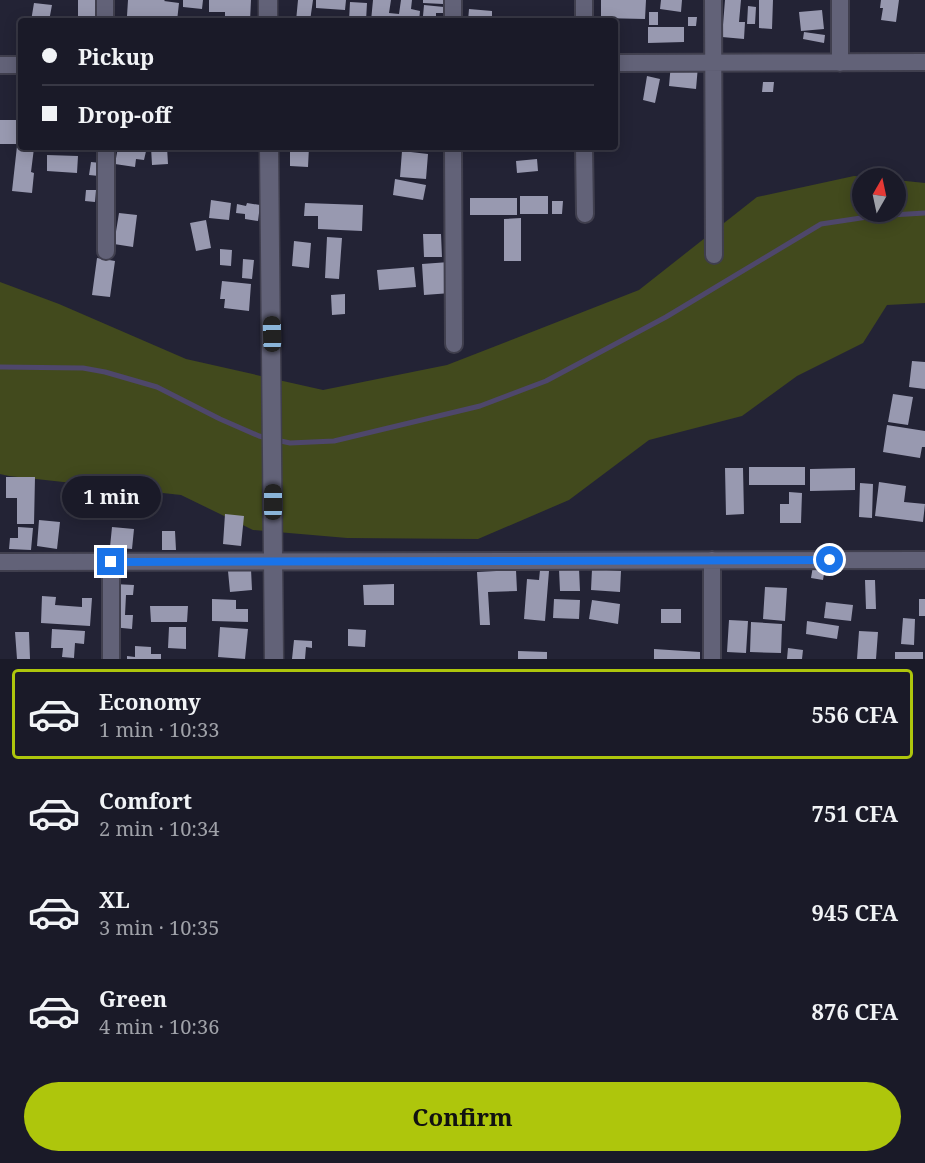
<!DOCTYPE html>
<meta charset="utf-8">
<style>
body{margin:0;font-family:"Noto Serif",serif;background:#272734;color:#f1f3f6;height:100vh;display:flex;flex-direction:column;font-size:22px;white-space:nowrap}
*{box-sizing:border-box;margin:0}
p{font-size:20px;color:#9fa1a8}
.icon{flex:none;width:33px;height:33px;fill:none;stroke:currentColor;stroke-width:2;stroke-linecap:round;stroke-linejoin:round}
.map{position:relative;height:659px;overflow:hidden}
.drawer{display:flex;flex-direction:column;background:#1a1a28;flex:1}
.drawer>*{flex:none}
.guide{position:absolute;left:18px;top:18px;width:600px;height:132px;border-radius:6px;box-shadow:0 3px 15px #0003,0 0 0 2px #383845;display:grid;align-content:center;height:132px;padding:0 24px;background:#1a1a28}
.needle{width:39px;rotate:9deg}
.buttons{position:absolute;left:852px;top:168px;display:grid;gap:12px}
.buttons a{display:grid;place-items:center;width:54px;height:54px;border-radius:50%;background:#1a1a28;box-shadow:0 3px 15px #0003,0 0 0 2px #383845;font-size:30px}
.end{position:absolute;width:27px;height:27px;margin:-14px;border:8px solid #1a73e8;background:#fff;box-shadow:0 0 0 3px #fff}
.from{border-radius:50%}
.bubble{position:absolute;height:42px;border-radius:21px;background:#1a1a28;box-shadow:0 3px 15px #0003,0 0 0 2px #383845;font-size:20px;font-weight:700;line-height:42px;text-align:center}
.car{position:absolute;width:18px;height:36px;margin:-18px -9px;border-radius:8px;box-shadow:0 0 4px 2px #0007;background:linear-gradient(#222 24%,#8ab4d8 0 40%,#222 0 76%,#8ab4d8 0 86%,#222 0)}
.guide b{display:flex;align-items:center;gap:21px;height:57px;font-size:22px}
.guide b+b{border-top:2px solid #383845}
.guide i{width:15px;height:15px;background:#f1f3f6}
ul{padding:10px 0 0;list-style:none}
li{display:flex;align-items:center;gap:18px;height:90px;margin:0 12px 9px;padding:0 12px;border:3px solid transparent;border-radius:6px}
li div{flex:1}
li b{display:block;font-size:22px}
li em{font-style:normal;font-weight:700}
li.active{border-color:#aec60c}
li>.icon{width:54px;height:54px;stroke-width:1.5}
.primary-button{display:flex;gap:12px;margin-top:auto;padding:12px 24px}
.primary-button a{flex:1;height:69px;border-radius:36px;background:#aec60c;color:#111;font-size:24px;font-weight:700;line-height:69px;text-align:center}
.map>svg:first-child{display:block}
.grass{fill:#424a1d}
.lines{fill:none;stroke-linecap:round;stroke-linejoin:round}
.stream{stroke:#4e476b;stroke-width:5}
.building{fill:#9899b0}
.street-casing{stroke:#403f4e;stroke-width:20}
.secondary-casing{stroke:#403f4e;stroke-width:21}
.street{stroke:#626278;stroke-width:16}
.secondary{stroke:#626278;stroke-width:18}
.route{stroke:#1a73e8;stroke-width:8}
</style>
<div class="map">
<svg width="925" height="659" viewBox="0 0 925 659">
<rect width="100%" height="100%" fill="#232335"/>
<path class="grass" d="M854,176L877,178H862V212H896V180L925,183V303L887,305L863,343L797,376L742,416L649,440L569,500L478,539L347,538L253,530L181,495L9,476L0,474V282L59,304L186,359L323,390L447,365L639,290L757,197Z"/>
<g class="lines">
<path class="stream" d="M0,367L83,368L105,372L157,387L220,419L259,436L267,438
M276,440L290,443L334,441L480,406L546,381L666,317L821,224L874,216L925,213"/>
</g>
<path class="building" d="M78,0H95L96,21H78Z
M128,0H165L164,1L179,3L177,21H160V19L127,16Z
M183,0H203L202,9L183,7Z
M209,0H251L250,21H225V12H209Z
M298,0H313L310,21H296Z
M316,0H346L345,10L316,8Z
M373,0H391L389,13L399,14L401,0H412L411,9L420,11L419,21H371Z
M423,0H443V4L423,3Z
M601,0H646L645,19L601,18Z
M661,0H682L681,12L660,9Z
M725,0H741L739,22H745L744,39L722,37Z
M759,0H773L772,29L759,28Z
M881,0H899L896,22L881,20L883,8H880Z
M350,2L367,3L366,21H349Z
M34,3L52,5L49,21H31Z
M424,5L444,7V13H436V17L423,16Z
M748,6L756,7L755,24H747Z
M469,9L492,11V21H468Z
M822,10L824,29L801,31L799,12Z
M649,12H658V25H649Z
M688,17H697L696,26H688Z
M648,27H684V42L648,43Z
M804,32L825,35L824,43L803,39Z
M671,63L698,66L696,89L669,86Z
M647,76L660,79L655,103L643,100Z
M763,82H774L773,92H762Z
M0,120H21V144H0Z
M17,146L34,148L31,172L34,173L32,193L12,191Z
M118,147H147L144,160L136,159L135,167L115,164Z
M151,147H167L168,164L152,165Z
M290,147H309L308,167L290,166Z
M402,151L428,154L426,179L400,177Z
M47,155L78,156L77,173L47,171Z
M537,159L538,171L517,173L516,161Z
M91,162L101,163L99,176L89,175Z
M395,179L426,185L423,200L393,195Z
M86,190H96L95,202L85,201Z
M520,196H548V214H520Z
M470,198H517V215H470Z
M211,200L231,203L229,220L209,218Z
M552,201H563L562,214H552Z
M247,203L260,205L258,221L245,219V214L236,213L237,204L246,206Z
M305,203L363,205L362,231L318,229V216H304Z
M119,213L137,215L133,247L114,244Z
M521,218V261H504V219Z
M206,220L211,248L196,251L190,223Z
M423,234H441L442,257H424Z
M327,237L342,238L339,279L325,278Z
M294,241L311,243L309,268L292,266Z
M220,249L232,250L231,266L220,265Z
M97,258L115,261L110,297L92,295Z
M243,259L254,260L252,279L242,278Z
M449,262L451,293L424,295L422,264Z
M414,267L416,287L379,290L377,270Z
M222,281L251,284L249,311L224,308L225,299H220Z
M345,294V314L332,315L331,295Z
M912,361L925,362V389L909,387Z
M893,394L913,397L908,425L888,422Z
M887,425L925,431V447H922L920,458L883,452Z
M749,467H805V485H749Z
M725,468H743L744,514L726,515Z
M855,468V490L810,491V469Z
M6,477H35L34,524H17V498H6Z
M879,482L906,486L904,502L925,504L923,522L875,516Z
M860,483L873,484L872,518L859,517Z
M81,491L99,492L96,518L86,517L87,511L79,510Z
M123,491L142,493L139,519L121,518Z
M789,492L802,493L801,523H780V504H789Z
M225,514L244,516L241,546L223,544Z
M39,520L60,522L57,549L37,546Z
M18,527L33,528L31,550L9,549L10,538H18Z
M112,527L134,529L132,549L110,547Z
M162,531H175L176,550H162Z
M813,566L825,568L823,580L811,578Z
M579,568L580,591H560L559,569Z
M251,569L252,590L230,592L228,571Z
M592,569L621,571L620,592L591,590Z
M516,570L517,591L488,592L490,625H480L477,572Z
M540,570L549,571L545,621L524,619L527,579L539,580Z
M865,580H875L876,609H866Z
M114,584L134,585L133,595H126L125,615H133L132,629L112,627Z
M394,584V605H364L363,585Z
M765,587L787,588L785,621L763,619Z
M42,596L56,597L55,605L82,607V598H92L90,626L41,623Z
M212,599L236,600V609H248V622L212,621Z
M554,599L580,600L579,619L553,618Z
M919,599H925V616H919Z
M592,600L620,604L618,624L589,619Z
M826,602L853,605L851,621L824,618Z
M150,606H188L187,622H151Z
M661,609H681V623H661Z
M903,618L915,619L914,645L901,644Z
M729,620L748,621L746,653L727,652Z
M807,621L839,626L837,639L806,634Z
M751,622L782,624L781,653L750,652Z
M169,627H186V649L168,648Z
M220,627L248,629L245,659L218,657Z
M52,629L85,631L84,644L75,643L74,658L62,657L63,648H51Z
M348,629L366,630L365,647L348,646Z
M859,631L878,632L876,659H857Z
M15,632H29L30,659H17Z
M294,640L312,641V648L306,647L305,659H292Z
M135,646L151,647V654H161V659H127V656L135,657Z
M788,648L803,650L802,659H787Z
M654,649L700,652V659H654Z
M518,651L547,652V659H518Z
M895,652H923V659H895Z"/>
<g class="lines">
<defs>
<path id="street" d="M105,0V21
M453,0V21
M584,0V21
M713,0L714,255
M840,0V63
M615,63L925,62
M0,65H21
M106,147V251
M453,147L454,344
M584,147L585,214
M712,560V659
M0,562L925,560
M111,562V659"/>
<path id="secondary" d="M268,0V21
M269,147L274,659"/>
</defs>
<use href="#street" class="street-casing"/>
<use href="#secondary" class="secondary-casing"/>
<use href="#street" class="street"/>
<use href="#secondary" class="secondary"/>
</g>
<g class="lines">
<path class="route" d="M111,562L830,560"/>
</g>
</svg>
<div class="buttons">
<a><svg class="needle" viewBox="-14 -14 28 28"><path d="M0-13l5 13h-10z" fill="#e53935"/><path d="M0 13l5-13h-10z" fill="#9fa1a8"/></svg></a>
</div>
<i class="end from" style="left:830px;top:560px"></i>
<i class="end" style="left:111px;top:562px"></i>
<div class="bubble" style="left:62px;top:476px;width:99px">1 min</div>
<i class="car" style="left:272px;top:334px;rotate:359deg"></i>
<i class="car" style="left:273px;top:502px;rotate:0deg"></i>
<div class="guide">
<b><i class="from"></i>Pickup</b>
<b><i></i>Drop-off</b>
</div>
</div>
<section class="drawer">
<ul>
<li class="active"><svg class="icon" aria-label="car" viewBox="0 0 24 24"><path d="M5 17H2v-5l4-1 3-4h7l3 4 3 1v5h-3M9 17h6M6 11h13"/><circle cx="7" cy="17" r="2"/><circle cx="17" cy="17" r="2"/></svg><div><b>Economy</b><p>1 min · 10:33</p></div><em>556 CFA</em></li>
<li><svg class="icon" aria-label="car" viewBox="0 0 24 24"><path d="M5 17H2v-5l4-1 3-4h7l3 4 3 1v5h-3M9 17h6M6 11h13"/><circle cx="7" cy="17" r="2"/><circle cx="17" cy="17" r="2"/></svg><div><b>Comfort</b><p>2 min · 10:34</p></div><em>751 CFA</em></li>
<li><svg class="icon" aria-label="car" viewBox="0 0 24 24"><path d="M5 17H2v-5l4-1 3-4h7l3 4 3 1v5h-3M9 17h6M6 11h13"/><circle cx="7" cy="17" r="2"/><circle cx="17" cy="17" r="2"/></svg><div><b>XL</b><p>3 min · 10:35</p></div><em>945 CFA</em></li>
<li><svg class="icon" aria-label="car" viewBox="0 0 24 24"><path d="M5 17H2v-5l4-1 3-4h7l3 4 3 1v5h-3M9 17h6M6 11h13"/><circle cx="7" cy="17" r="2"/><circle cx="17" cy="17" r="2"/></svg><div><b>Green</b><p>4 min · 10:36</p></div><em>876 CFA</em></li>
</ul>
<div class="primary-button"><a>Confirm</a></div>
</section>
